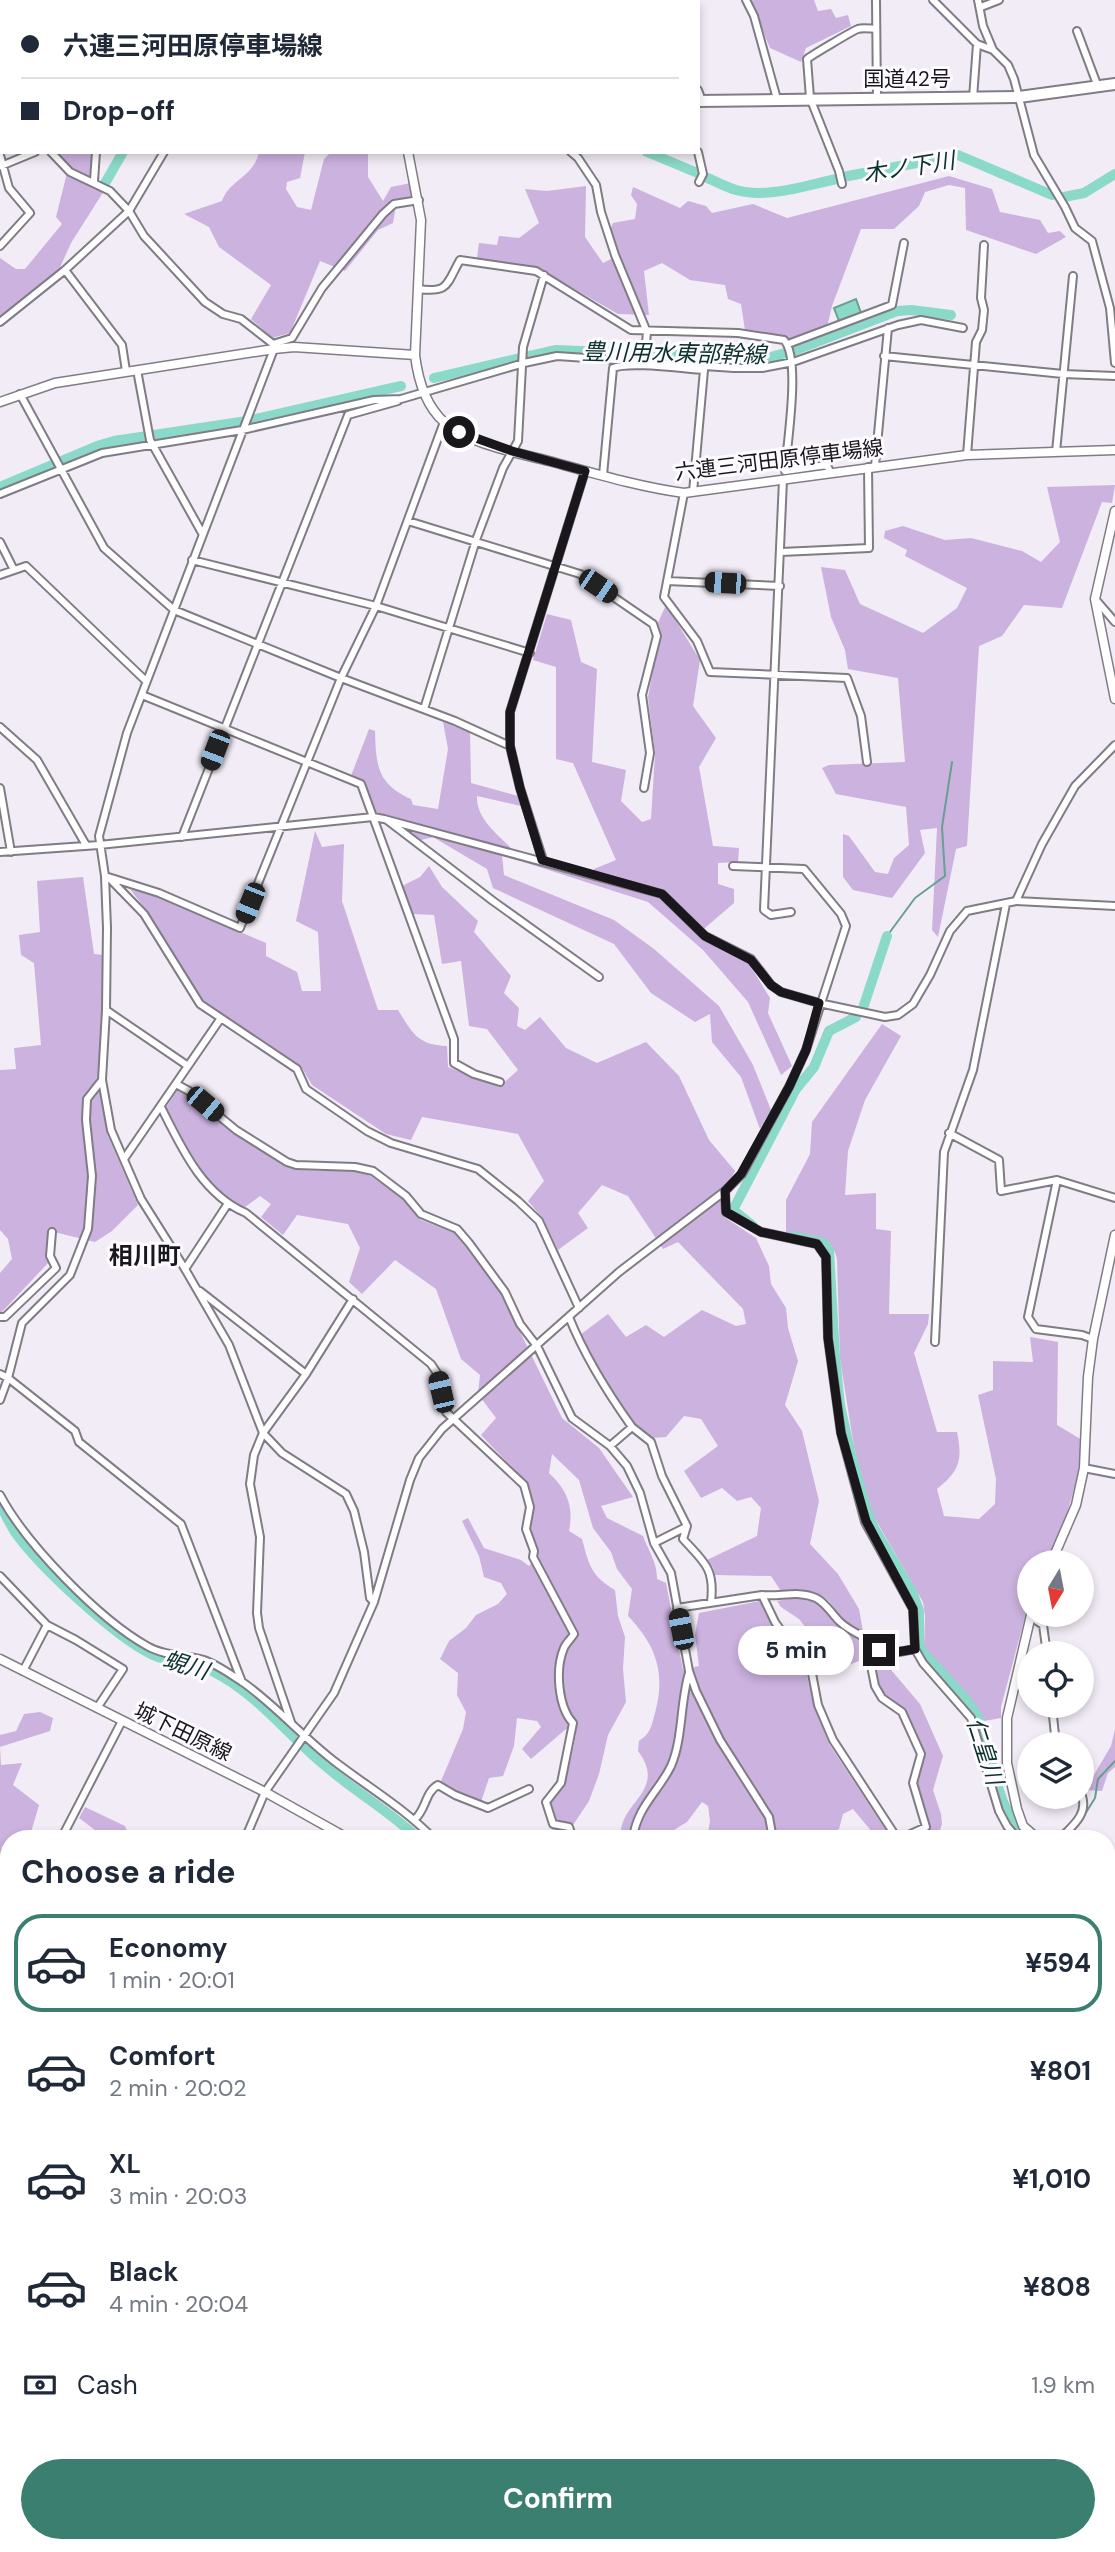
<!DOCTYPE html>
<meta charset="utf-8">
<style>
body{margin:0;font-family:"DM Sans","Noto Sans JP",sans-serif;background:#f6f6f7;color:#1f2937;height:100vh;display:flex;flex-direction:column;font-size:26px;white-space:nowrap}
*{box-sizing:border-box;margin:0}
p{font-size:23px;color:#747a83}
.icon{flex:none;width:38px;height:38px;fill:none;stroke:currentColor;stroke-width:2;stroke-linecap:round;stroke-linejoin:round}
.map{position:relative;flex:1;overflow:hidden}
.side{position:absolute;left:0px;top:1830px;width:1116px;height:723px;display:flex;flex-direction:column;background:#fff;border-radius:28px 28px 0 0;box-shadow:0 4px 10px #0003}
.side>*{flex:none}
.hud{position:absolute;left:0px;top:0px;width:700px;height:154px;box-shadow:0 4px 10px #0003;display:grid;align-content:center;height:154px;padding:0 21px;background:#fff}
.needle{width:46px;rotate:190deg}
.controls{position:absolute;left:1017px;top:1550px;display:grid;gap:14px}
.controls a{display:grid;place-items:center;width:77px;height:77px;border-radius:50%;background:#fff;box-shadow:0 4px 10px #0003;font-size:35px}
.end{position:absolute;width:32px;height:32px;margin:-16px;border:9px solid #19171b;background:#fff;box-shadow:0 0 0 4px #fff}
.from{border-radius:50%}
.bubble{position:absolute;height:49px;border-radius:24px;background:#fff;box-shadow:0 4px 10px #0003;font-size:23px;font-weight:700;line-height:49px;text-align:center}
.car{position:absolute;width:21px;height:42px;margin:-21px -10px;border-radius:9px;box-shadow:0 0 5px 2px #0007;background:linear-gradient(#222 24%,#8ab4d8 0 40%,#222 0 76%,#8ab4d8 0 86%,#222 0)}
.hud b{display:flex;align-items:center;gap:24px;height:66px;font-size:26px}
.hud b+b{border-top:2px solid #e0e1e3}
.hud i{width:18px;height:18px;background:#1f2937}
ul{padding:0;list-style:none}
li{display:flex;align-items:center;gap:21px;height:98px;margin:0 14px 10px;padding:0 7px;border:4px solid transparent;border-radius:28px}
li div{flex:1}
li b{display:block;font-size:26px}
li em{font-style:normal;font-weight:700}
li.active{border-color:#3b7f71}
li>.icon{width:63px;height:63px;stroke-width:1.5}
h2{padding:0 21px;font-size:32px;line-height:84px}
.pay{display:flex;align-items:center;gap:18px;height:77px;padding:0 21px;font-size:26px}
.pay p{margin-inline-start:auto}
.primary-button{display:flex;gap:14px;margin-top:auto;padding:14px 21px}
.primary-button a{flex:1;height:80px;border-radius:42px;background:#3b7f71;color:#fff;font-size:28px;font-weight:700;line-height:80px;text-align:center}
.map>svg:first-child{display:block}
.green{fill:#cbb2df}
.water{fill:#8bd9c8;stroke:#699f94;stroke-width:2}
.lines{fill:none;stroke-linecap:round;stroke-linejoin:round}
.stream{stroke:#699f94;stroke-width:2}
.river{stroke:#8bd9c8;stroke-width:10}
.street-casing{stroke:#807c85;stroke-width:10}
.secondary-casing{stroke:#807c85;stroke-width:11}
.highway-casing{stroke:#807c85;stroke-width:14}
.street{stroke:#fff;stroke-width:6}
.secondary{stroke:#fff;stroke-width:8}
.highway{stroke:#fff;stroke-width:10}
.rail{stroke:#7e7a81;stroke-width:2;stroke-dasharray:14 7;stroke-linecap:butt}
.route{stroke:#19171b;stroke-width:9}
.labels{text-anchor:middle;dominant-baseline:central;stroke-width:6;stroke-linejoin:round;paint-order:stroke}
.street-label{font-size:21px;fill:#19171b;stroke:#fdfbff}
.water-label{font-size:23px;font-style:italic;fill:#0a312a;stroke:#fdfbff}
.quarter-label{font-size:24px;font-weight:bold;fill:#19171b;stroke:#fdfbff}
</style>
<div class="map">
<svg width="1115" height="2552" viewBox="0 0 1115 2552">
<rect width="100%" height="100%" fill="#f2ecf6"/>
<path class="green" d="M750,0H814L818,11L831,9L836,18L848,15L851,26L806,48L801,62L770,48Z
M48,152H99L97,180L109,183L71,243L58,272L0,318V258L16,269H25L62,224L56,217L67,173Z
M259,152H305L300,178L287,182L286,189L297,207L311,210L324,159L331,152H368V177L383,201L391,187L411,183L413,196L397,199L393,223L378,230L345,271L320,261L290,333L272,338L251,319L271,285L219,247L209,227L184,214L222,201C230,179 254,177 259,152Z
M949,176L992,189L1000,212L1040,220L1048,233L1060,231L1066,237L1036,254L966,230L965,188L949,185L925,192L919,206L894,229H861L832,306L827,327L789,341L785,336L745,330L741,304L728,299L725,285L690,280L662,263L644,271L649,315L618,314L536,267L477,258L479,243L497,245L499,236L519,238L539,223L525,189L547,191L586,186L585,237L603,263L619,255L610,230L613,223L635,219L637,204L631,195L633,187L680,208L688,201L706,206L712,213L753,204L787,218Z
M1115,485L1112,503L1102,502L1062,608L1024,605L1002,636L979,646L967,846L956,849L938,937L932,930L937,828L920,830L925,853L892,898L853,890L843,877V834L849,836L875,872L888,874L894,858L909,845L906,807L836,794L822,768L829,765L905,762L898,678L848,669L845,650L831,617L821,567L845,570L860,604L923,633L957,608L967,588L905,556L907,550L884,538L885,531L903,526L945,540L971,538L1022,551L1041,562L1060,542L1047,487Z
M666,605L700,660L693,706L716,738L699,767L713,846L739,848L738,862L718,863V884L734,889V903L699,933L703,938L748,962L770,998L768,1013L792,1066L781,1075L748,1002L703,950L648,902L502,855L504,875L614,920L654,949L719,1006L753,1065L771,1110L760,1129L741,1077L712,1042L710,1014L695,1022L651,993L614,944L493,888L487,869L433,837L421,840L387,816L375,813L365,782L351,776L369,729L375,731C376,765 377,784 411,799L413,805L438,809L448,749L443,722L470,732L471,783L518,796L521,806L477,796C476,818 496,833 510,847L509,853L593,876L594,869L616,860L573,763L556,759V667L533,660L547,614L571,620L581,662L597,669L592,762L626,770L621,801L642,822L651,819L655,754L648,697L660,634L657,625Z
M315,831L322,847L344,844L342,901L378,1010H398C413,1034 418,1045 447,1046L448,1067L499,1087L518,1070L487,1029L469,1026L461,961L442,964L434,915L413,914L402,886L420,877L429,866L442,887L478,921L474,932L511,976L504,993L519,1008L517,1026L525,1030L540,1017L566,1048L597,1063L646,1042L679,1076L709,1140L735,1171L724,1192V1217L756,1238L769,1266L771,1284L786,1308L788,1328L798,1361L785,1405L802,1431L819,1501L810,1544L838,1574L859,1609L863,1631C837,1624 840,1609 825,1598C812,1589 796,1590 781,1591L771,1576L715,1575L713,1567L707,1560L757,1536L761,1508L751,1497L737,1501L722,1488L701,1498L684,1471L718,1446L701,1419L684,1416L666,1437L653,1438L632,1422L611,1392L580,1335L608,1314L626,1337L646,1325L664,1337L702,1310L736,1326L746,1324L743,1309L678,1242L663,1249L628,1196L602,1185L578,1213L588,1228L558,1250L544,1220L528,1201L544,1181L518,1134L422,1117L411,1140L386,1134L312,1085L301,1066L204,1002L146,910L130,889L155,896L266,943V956L297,972L302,991H321L318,932L296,921Z
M83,877L94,954L104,955L98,1080L108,1136L138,1205L112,1231L95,1242L50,1231L46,1255L49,1262L0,1314V1273L12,1259L8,1239L0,1230V1070L16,1069L14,1048L41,1045L34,963L21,955L19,935L40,932L37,881Z
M882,1024L901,1036L865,1100L848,1151L845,1195L876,1193V1229L891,1231L889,1314H929L928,1324L914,1353L937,1432H957C963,1461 959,1471 937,1489L944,1516L979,1519L995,1504L996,1479L978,1395L993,1390V1361L1033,1362L1030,1337L1058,1342L1057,1425L1082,1440C1079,1484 1065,1523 1046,1563H1029V1602L1001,1707V1718L984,1721L924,1648L925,1616L923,1602L870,1510L854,1447L840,1359L837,1259C831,1232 810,1236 786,1232V1200L810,1154L812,1122Z
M178,1089L189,1094L235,1134L281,1164L295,1170L354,1171L371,1176L402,1198L421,1220L455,1233L501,1293L562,1418L599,1448L633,1497L601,1506L607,1518L643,1536C649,1552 657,1562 657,1579L666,1583L683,1670L699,1666L695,1635L699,1613L760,1601C772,1627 786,1644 806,1664L807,1676L814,1707L829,1744L892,1839H903H878L853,1809L843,1814L839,1829L817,1839H707L710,1821L708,1806L702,1802L687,1822L659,1839H621C616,1803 669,1792 638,1751L639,1741C651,1733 651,1727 655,1713C666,1673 656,1645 628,1616L632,1589L617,1569L611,1552L593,1528L579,1480L552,1454L549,1473C567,1490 574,1506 569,1531L582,1539C589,1565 591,1576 615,1590L618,1616L625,1637L623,1669L626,1702L608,1735L599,1774L589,1801L573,1825H567L571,1839H556L544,1807C568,1791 570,1761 576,1734L566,1729L531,1759L522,1749L541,1727L537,1721L517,1718L514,1746L503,1776L489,1778L481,1802L456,1794L441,1781L463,1729L466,1712L457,1695L458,1673L440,1659L449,1641L466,1628L476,1615L498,1604L507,1594L501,1583L484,1577L479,1556L462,1521L468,1518L484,1548L521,1560L529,1566L538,1555L531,1529L532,1507L528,1484L481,1435L496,1418L478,1394L480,1375L461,1359L436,1289L395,1260L362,1294L349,1282L360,1248L348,1224L297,1215L283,1235L261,1217L271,1204L260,1196L245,1207C205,1194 184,1144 165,1109Z
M796,1597L814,1601L849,1633L866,1641L878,1653L887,1654L892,1671L920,1704L943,1756L933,1790L941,1814L942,1824L937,1839H908L930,1828L917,1783L924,1756L904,1709L889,1698L879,1688L867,1666L859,1661L838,1669L799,1619L781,1607L777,1601Z
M40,1712L53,1718L50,1731L0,1747L1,1765L22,1763L13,1785L39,1805L29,1839H9V1858L0,1855V1735L16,1731L24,1714Z
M1115,1729V1767L1108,1773L1102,1791L1085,1790L1111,1746Z
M85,1807L125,1826L130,1838L151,1833L158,1839H107L79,1818Z
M1115,1868V2200L1108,2201V1878Z
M1115,2283V2369L1108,2363V2286Z
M1108,2445L1115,2450V2552H1073L1071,2548L1063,2545L1108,2544Z"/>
<path class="water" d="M856,299L861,313L839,321L834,308Z
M338,2544L345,2552L288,2550L290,2545Z"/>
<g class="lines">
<path class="stream" d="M887,936L915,898L945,876L942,827L952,762
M1082,1819L1095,1798L1098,1779L1115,1761
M1065,1839L1069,1834"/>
<path class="river" d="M647,152L700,174
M705,177C715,181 726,187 736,190C767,199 807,185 837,179
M843,177L958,155L1052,195
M104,185L123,152
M1064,197L1084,193L1115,174
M434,378L555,350L767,358L793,351L897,311L911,310L951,315
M0,487L97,446L114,441L247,421L401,386
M863,1008L887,936
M753,1226L733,1210L796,1089L814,1067L829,1031L856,1017
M792,1236L823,1243L829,1250L835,1357L840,1405L850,1451L867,1511L874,1528L913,1594L919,1611V1645L923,1653C936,1667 974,1705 979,1720C995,1762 994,1807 1028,1839
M0,1504C5,1513 9,1523 15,1532C39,1566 116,1638 153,1655C172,1664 195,1661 214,1672C256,1693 287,1734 323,1764C354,1791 389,1811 419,1839
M1003,2544L1006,2552
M922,2552L924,2544"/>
<defs>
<path id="street" d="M110,0V2
M195,0V2
M370,0V2
M458,0V2
M510,0L515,2
M623,0V2
M692,0V2
M746,0L754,16L777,99
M876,0L877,99
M933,0L977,44L993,50
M978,0L983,26L993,50L1008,65L1014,79L1034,155L1065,207L1075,228L1092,241L1110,308L1115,363
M328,2V0
M558,2L559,0
M981,7L999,0
M1077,31L1098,87
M698,90L702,101
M973,98L977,44
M51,152L70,172L110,191L129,211L144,236L205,302L223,314L241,319L273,344L274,349L127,733L99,836L105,876L107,928L106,1010L102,1080L111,1130L141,1199L185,1269L229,1345L263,1433L282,1453L346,1494L354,1511L364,1552L370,1598L374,1602
M571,152L578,158L596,185L601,212L615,255L647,332L644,364
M698,152L703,174L699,182
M0,155L9,188L30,213L0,246
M1,166L35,152
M94,181L96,152
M842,184L839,171L810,98L807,59C809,57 854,30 858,29C863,27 871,29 876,29
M65,270L122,345L126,371
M418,289C449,293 446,285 460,260L536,271L631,330L738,333L784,340C801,358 787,444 785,471L827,465L830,472
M0,322L65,270L129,211L164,152
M273,344L292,338L322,288L383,214L394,204L419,200
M788,344L892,305L904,243
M884,356L1063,374L1115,376
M137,370L150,440L202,533
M20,394L104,548L174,610L341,678L455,721L510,746
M1056,452L1073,276
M967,455L976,342L982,330L984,310L981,298L984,245
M875,466L888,328
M603,475L613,368C629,361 684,369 704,370L693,492
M783,480L764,910L771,915L791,912
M684,493L664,597L697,641L710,672L847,678L861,716L867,762
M0,494L102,453L242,430L374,400L401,399L524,363L557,356L734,368H762L793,362L898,325L921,320L963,328
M408,521L580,574L653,624L657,636L642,695L650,753L644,788
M0,542L14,570
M781,552L869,548L868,467
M192,560L376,606L530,653
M0,575L26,566L146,681
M667,581L780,586
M1096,600L1115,622
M142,695L361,784L454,1039V1063L474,1074L500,1082
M424,709L476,540L503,468L518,441L523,347L544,275
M0,727L37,760L86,845
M0,788L11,852
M387,820L493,901L599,977
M182,837L348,415L398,401
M0,852L99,845L373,817L384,819L662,894L705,936L751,959L771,985L781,992L819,1003L885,1017L898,1015L913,1004L930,975L950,931L967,911L1016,901L1115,906
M543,860L520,788L510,746V712L585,471
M105,876L159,893L240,928L341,678L376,606L444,422
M110,879L144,914L200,1004L297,1069L306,1089L367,1131L391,1143L478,1169L518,1201L539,1221L579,1308
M1016,901L1042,844L1075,786L1115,745
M106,1010L188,1066
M176,1084L189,1091L236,1130L287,1162L296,1165L355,1167L373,1171L406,1196L421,1214L457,1229L469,1243L505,1292L520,1324L537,1346L572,1418L610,1446L627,1466L640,1493L654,1543L671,1573L689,1671L696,1691L720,1740L769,1817L773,1839
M161,1107C181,1147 202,1194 246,1213L431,1364L437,1373L446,1412L524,1485L530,1507L526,1529L534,1551L533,1557L574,1634C571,1639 566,1643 564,1648C555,1669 558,1707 573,1723L561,1783L546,1802L553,1824L569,1827L573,1839
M949,1133L999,1160L1001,1191L1057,1180L1028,1317L1036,1329L1082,1335L1093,1339
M124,1159L221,1018
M1057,1180L1115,1198
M725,1191L726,1212L761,1232L817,1244L826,1257L828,1338L841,1433L865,1522L913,1609L915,1649L923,1663L971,1718L999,1811L1007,1826L1018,1839
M185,1269L227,1205
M200,1291L306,1374
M0,1317H5L56,1268L50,1256L52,1232
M569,1317C585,1357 607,1392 632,1427L610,1446
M935,1342L944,1152L973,1070L1006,904
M0,1374L8,1378L75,1431L79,1442L181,1524L242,1682
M0,1400L8,1378L22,1323L70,1275L88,1229L92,1176L86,1120L87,1099L102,1080
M632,1427L651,1442L662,1476L687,1526L683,1539C704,1562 715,1568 711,1602
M1084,1468L1115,1474
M0,1495C26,1544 99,1619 147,1646C164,1656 186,1655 204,1660C216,1664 230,1674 241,1681C276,1705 304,1739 338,1764C371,1789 405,1809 434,1839
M654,1543L686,1527
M0,1576L47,1625L76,1640L123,1669L97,1708
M762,1595L775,1622L789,1642L810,1663L818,1705L833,1740L895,1835L906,1836L926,1827L913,1783L921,1754L902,1712L882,1698L875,1686L868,1651L869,1640
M677,1608L762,1595C780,1597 799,1590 816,1598C826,1603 831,1613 839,1621C847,1629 856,1633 866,1638C871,1641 873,1645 878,1649C888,1656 903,1651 915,1649
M1031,1617L1043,1625L1047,1654
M23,1671L47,1625
M1052,1706L1056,1745
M291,1722L259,1628L257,1613L260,1537L250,1484L254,1455L263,1433L306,1374L353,1299
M415,1819C426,1810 425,1792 438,1785L455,1795L488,1808L529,1789
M61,1839L122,1721
M245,1839L265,1792L334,1693L374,1602L410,1480L419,1458L442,1429L619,1272L725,1191L742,1174L789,1087L806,1050L846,926L841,914L804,869L733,866
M633,1839C636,1808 659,1791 671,1766C683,1739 680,1702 689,1673
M1060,1839C1072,1826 1088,1815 1082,1796
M0,1864L9,1865
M1108,1870L1115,1862
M0,2035L9,2037
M0,2134L9,2115
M1108,2204H1115
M0,2318L9,2311
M0,2395L9,2391
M1108,2417L1115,2420
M0,2491L9,2488
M0,2501L9,2522
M18,2544L21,2552
M215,2544L219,2552
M359,2544L363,2552
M652,2544L653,2552
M750,2544L752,2552
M852,2544L853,2552
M101,2552L120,2544
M384,2552L386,2544
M542,2552L554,2544
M912,2552L914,2544"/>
<path id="secondary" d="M408,152L421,220L415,355C418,380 425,405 444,422C468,444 518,453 549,461C593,473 639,487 684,493L967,455L1115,450
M0,402L55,383L274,349L294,347L415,355
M1115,511L1095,599L1115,699
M1051,1563L1076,1505L1084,1468L1088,1377L1093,1339L1115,1235
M1031,1615L1007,1718V1763L1017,1809L1023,1826L1038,1839
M0,1659L265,1792L349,1839
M1108,2273L1115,2271
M1016,2544L1020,2552
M938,2552L940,2544"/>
<path id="highway" d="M0,71H2
M698,101L1019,97L1115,84"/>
</defs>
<use href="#street" class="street-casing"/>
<use href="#secondary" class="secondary-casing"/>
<use href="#highway" class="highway-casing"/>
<use href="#street" class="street"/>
<use href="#secondary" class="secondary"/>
<use href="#highway" class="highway"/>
<path class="rail" d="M1108,2352H1115
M480,2552L495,2544"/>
</g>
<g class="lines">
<path class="route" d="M459,432L512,451L585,471L510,712V746L520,788L542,860L662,894L705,936L751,960L771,985L781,992L819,1003L806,1050L789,1087L741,1174L725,1191L726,1212L761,1232L817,1244L826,1257L828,1338L841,1433L866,1521L913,1609L915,1649L891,1653L879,1650"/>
</g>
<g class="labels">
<g class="street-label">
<text x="907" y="79">国道42号</text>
<text transform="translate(779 460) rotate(-7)">六連三河田原停車場線</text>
<text transform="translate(183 1732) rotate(26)">城下田原線</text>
</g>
<g class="water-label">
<text transform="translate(909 167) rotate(-9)">木ノ下川</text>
<text transform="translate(674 353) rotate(1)">豊川用水東部幹線</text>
<text transform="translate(186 1665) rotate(17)">蜆川</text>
<text transform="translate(985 1751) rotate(72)">仁皇川</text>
</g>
<g class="quarter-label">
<text x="145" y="1255">相川町</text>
</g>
</g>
</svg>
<div class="controls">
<a><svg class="needle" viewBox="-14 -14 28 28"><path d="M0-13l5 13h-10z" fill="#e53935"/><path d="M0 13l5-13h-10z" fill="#747a83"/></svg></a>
<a><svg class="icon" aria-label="locate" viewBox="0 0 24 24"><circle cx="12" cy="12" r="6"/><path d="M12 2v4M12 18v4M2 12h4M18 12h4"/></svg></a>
<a><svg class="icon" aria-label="layers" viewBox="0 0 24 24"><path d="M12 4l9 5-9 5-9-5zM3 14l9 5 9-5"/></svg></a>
</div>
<i class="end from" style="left:459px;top:432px"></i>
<i class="end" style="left:879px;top:1650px"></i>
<div class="bubble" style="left:738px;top:1626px;width:116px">5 min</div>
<i class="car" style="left:725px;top:583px;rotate:273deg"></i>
<i class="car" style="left:598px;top:586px;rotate:124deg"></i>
<i class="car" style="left:215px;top:750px;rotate:201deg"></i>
<i class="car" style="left:250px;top:903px;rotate:202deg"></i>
<i class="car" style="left:205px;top:1104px;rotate:130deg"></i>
<i class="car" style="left:441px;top:1392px;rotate:347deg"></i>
<i class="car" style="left:681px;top:1629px;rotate:349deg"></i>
<div class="hud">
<b><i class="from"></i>六連三河田原停車場線</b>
<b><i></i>Drop-off</b>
</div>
<section class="side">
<h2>Choose a ride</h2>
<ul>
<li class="active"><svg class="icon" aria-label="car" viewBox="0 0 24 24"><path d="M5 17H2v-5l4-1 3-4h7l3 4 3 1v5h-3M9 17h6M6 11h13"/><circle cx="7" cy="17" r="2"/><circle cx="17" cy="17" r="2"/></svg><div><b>Economy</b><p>1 min · 20:01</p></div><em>¥594</em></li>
<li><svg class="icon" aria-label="car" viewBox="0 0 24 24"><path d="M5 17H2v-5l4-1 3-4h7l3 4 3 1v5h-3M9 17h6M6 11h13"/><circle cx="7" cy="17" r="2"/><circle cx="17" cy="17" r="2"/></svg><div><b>Comfort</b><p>2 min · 20:02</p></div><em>¥801</em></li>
<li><svg class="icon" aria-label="car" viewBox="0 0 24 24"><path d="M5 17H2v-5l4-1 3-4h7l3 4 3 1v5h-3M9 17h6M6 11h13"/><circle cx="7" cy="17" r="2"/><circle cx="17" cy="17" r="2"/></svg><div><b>XL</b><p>3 min · 20:03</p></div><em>¥1,010</em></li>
<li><svg class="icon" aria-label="car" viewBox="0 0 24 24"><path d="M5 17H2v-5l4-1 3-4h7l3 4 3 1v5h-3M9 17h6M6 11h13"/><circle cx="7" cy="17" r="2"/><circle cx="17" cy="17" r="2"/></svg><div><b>Black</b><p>4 min · 20:04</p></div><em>¥808</em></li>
</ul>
<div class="pay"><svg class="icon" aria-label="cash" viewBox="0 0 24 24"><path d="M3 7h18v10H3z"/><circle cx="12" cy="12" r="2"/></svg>Cash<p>1.9 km</p></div>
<div class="primary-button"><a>Confirm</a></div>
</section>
</div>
